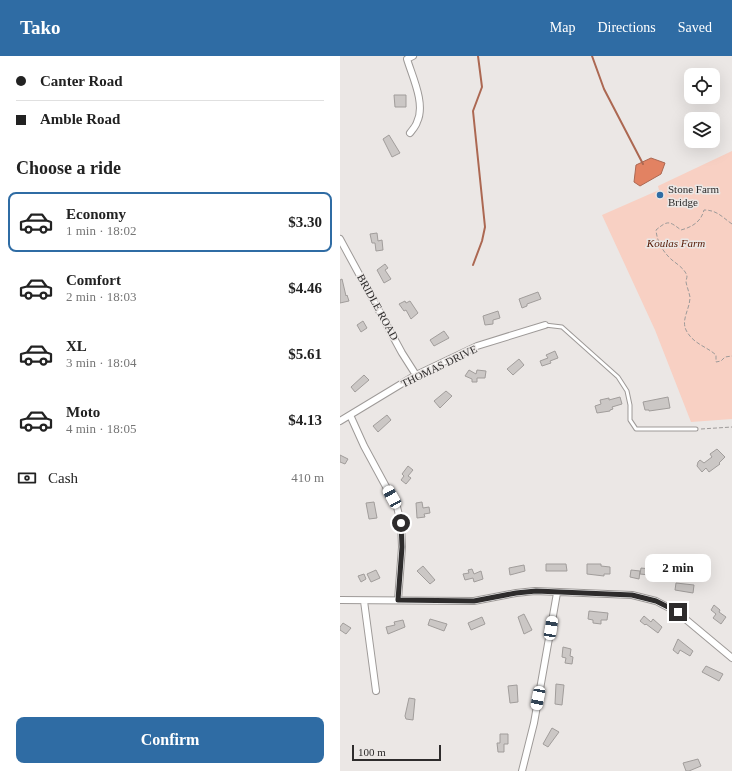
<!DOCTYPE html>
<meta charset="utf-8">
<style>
body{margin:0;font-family:"Times New Roman",serif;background:#f6f6f6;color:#222;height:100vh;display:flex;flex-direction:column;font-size:15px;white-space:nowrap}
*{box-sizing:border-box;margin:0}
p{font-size:13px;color:#767676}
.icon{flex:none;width:22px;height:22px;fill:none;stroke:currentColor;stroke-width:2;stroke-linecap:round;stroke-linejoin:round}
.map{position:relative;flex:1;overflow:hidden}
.sheet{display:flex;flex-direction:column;background:#fff;width:340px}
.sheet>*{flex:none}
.hud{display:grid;align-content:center;height:88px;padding:0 16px;background:#fff}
.fabs{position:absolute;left:344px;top:12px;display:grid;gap:8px}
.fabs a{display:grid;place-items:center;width:36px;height:36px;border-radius:8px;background:#fff;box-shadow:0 4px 16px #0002;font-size:20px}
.scale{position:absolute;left:12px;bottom:10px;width:89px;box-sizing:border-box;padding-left:4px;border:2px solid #2e2c2c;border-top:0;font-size:11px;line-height:14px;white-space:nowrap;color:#2e2c2c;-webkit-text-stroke:3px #ebe7e5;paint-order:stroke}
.end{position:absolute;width:18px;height:18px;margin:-9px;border:5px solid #2e2c2c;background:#fff;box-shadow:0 0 0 2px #fff}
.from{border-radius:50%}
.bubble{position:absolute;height:28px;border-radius:8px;background:#fff;box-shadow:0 4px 16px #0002;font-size:13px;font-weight:700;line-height:28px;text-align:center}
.car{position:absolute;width:12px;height:24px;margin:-12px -6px;border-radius:5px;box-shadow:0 0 3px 1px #0007;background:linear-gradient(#fff 24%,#345 0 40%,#fff 0 76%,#345 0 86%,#fff 0)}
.hud b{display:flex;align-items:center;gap:14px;height:38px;font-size:15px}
.hud b+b{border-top:1px solid #e0e0e0}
.hud i{width:10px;height:10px;background:#222}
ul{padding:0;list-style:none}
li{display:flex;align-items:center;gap:12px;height:60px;margin:0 8px 6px;padding:0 8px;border:2px solid transparent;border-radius:8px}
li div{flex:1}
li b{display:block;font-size:15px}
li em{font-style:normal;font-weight:700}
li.active{border-color:#2f6ca4}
li>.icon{width:36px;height:36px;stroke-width:1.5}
h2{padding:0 16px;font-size:18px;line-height:48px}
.pay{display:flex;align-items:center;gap:10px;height:44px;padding:0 16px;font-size:15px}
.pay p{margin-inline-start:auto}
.button{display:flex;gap:8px;margin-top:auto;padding:8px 16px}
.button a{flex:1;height:46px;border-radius:8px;background:#2f6ca4;color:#fff;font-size:16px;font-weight:700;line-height:46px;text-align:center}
header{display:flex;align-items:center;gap:24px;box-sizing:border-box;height:56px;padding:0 20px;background:#2f6ca4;color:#fff}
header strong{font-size:19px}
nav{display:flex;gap:22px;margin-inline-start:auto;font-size:14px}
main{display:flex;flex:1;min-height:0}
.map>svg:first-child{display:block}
.green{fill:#f8d0c3}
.water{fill:#e28262;stroke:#ac6852}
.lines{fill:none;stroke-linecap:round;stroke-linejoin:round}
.stream{stroke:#ac6852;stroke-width:2}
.building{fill:#cbc7c5;stroke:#a19d9b}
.lane-casing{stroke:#9e9a98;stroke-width:5}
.street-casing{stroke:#9e9a98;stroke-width:8}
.path{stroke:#9d9a99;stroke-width:1;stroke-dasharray:4 2;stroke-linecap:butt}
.lane{stroke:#fff;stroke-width:3}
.street{stroke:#fff;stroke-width:6}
.route{stroke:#2e2c2c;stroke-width:5}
.poi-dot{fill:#2f6ca4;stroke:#ebe7e5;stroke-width:1.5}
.labels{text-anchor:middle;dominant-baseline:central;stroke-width:3;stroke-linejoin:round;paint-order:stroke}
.poi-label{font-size:11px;fill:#2e2c2c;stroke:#ebe7e5;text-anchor:start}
.park-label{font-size:11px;font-style:italic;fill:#551803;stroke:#ebe7e5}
.street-label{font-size:11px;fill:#2e2c2c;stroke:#ebe7e5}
</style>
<header>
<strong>Tako</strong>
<nav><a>Map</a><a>Directions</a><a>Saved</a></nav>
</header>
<main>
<section class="sheet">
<div class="hud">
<b><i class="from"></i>Canter Road</b>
<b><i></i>Amble Road</b>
</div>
<h2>Choose a ride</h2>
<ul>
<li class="active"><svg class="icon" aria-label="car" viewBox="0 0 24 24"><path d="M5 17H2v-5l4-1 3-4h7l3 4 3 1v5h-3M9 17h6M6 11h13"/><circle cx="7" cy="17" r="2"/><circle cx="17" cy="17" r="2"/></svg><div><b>Economy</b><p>1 min · 18:02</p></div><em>$3.30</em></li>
<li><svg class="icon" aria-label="car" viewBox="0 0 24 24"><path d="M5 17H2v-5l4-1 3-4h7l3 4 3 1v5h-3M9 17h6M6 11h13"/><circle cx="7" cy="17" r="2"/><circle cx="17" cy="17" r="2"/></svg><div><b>Comfort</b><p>2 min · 18:03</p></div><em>$4.46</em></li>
<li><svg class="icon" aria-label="car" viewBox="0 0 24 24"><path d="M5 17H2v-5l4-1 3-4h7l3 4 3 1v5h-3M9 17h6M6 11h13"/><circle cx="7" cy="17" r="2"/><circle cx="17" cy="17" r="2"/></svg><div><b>XL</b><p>3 min · 18:04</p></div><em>$5.61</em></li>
<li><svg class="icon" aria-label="car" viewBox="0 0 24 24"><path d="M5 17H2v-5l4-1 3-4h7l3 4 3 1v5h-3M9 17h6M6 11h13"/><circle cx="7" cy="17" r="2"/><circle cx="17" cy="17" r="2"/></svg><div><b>Moto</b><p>4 min · 18:05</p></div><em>$4.13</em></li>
</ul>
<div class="pay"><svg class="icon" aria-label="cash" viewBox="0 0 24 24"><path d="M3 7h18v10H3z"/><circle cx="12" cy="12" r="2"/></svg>Cash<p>410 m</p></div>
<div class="button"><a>Confirm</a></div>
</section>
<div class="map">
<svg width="392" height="715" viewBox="0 0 392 715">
<rect width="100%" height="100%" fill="#ebe7e5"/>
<path class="green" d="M392,95V363L351,366L315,274L262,159L319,134L318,130Z"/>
<path class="water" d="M311,102L325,107L321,118L300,130L294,126L296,109Z"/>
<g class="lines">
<path class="stream" d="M252,0L264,33L303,108
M133,209L142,185L145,171L133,55L142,31L138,0"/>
</g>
<path class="building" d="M54,39H66V51H55Z
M49,79L60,97L52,101L43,83Z
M37,177L38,185L42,184L43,194L36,195L35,187H32L30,178Z
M45,208L48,212L45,214L51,223L44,227L37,214Z
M2,223L6,240L7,239L9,245L0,247V224Z
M198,236L201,243L187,248V250L182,252L179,243Z
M65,245L66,247L70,245L78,257L71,263L66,254L64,255L59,248Z
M158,255L160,262L153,264V268L145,269L143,260Z
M23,265L27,272L21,276L17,269Z
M104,275L109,282L94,290L90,284Z
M215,295L218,302L210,305L211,307L202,310L200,305L208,302L206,299Z
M179,303L184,309L173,319L167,313Z
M129,314L136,318L137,314L146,315L145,322H137V326H132V323L125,320Z
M24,319L29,324L15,336L11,331Z
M106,335L112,340L100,352L94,345Z
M280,341L282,348L272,351L273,353L270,354V355L257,357L255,350L261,348L260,344L269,342V344Z
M328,341L330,352L309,355V354H305L303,346Z
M47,359L51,364L38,376L33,370Z
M377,393L385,401L379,407L380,408L369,416L366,412L362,416L357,410L358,406L360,404L364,407L372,401L370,398Z
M0,399L8,403L5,408L0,406Z
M68,410L73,414L68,420L71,422L66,428L61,424L64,420L62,418Z
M34,446L37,462L29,463L26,447Z
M82,446L83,452L89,451L90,457L84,458L85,461L77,462L76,447Z
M206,508H226L227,515H206Z
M247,508H261V510L270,511V518H264V520L247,518Z
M184,509L185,515L170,519L169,512Z
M83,510L95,524L90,528L77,515Z
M301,512L310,513L309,519L300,518Z
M132,513L134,518L141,515L143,523L134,526L133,522L125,524L123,518L129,517L128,514Z
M36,514L40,522L31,526L27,518Z
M291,514L300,515L299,523L290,521Z
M24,518L26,523L21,526L18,520Z
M336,527L354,529L353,537L335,534Z
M374,549L380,554L379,556L386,561L381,568L373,562L376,558L371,554Z
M249,555L268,557L267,564H261V568L253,567V564L248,563Z
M184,558L192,574L184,578L178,561Z
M304,560L311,566L313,563L322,571L318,577L306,568L305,569L300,565Z
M142,561L145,568L131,574L128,567Z
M90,563L107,568L104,575L88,569Z
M63,564L65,571L48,578L46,571L55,569L54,566Z
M3,567L11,572L6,578L0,574V571Z
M338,583L353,595L350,600L340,594L338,598L333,594Z
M223,591L231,593L230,600L233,601L232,608L225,607L226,602L222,601Z
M366,610L383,618L379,625L362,616Z
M216,628L224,629L222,649L215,648Z
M177,629L178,646L170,647L168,630Z
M69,642L75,643L73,664L66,663L65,660Z
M212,672L219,676L208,691L203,688Z
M160,678H168V688H164V696H158L157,687H160Z
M358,703L361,710L349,715H346L343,707Z"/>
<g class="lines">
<defs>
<path id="lane" d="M205,269L222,271L278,321L287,335L290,349V364L296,373H356"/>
<path id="street" d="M70,77C73,73 76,70 77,66C86,48 72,20 67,3L73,0
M0,183L62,297L76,319
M10,359L24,390L57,451L61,467L62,491L58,544
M0,365L76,319L137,290L205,269
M0,544L134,545L176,537L195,535L292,539L316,545L337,556L392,602
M24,545L36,635
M182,715L194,667L217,537"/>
</defs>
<use href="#lane" class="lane-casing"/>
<use href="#street" class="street-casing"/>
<path class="path" d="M392,168C382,161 377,154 364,154C361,166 352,171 341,174C329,165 328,164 316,174C317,186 323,196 332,204C337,208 345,213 347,220C347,222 346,224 346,226C347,231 349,236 350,241C350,253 341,263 346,274C353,288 366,290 376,299V306L381,305L385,301L392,300
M361,373L392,371"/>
<use href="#lane" class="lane"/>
<use href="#street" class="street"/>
</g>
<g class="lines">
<path class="route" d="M61,467L62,491L58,544L134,545L176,537L196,535L292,539L316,545L338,556"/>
</g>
<circle class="poi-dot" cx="320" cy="139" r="4"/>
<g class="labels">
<g class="poi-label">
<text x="328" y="133">Stone Farm<tspan x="328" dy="13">Bridge</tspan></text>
</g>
<g class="park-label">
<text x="336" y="187">Koulas Farm</text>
</g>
<g class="street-label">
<text transform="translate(38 251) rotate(61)">BRIDLE ROAD</text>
<text transform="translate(99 310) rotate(-26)">THOMAS DRIVE</text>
</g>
</g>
</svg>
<div class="fabs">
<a><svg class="icon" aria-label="locate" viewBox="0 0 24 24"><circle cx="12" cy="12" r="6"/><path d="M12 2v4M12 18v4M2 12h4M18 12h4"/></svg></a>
<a><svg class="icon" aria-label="layers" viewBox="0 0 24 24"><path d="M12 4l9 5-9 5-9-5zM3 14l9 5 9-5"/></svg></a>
</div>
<div class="scale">100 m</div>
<i class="end from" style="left:61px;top:467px"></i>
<i class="end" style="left:338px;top:556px"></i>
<div class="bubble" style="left:305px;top:498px;width:66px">2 min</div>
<i class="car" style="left:52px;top:441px;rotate:331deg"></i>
<i class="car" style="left:211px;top:572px;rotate:9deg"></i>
<i class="car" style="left:198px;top:642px;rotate:191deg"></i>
</div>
</main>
